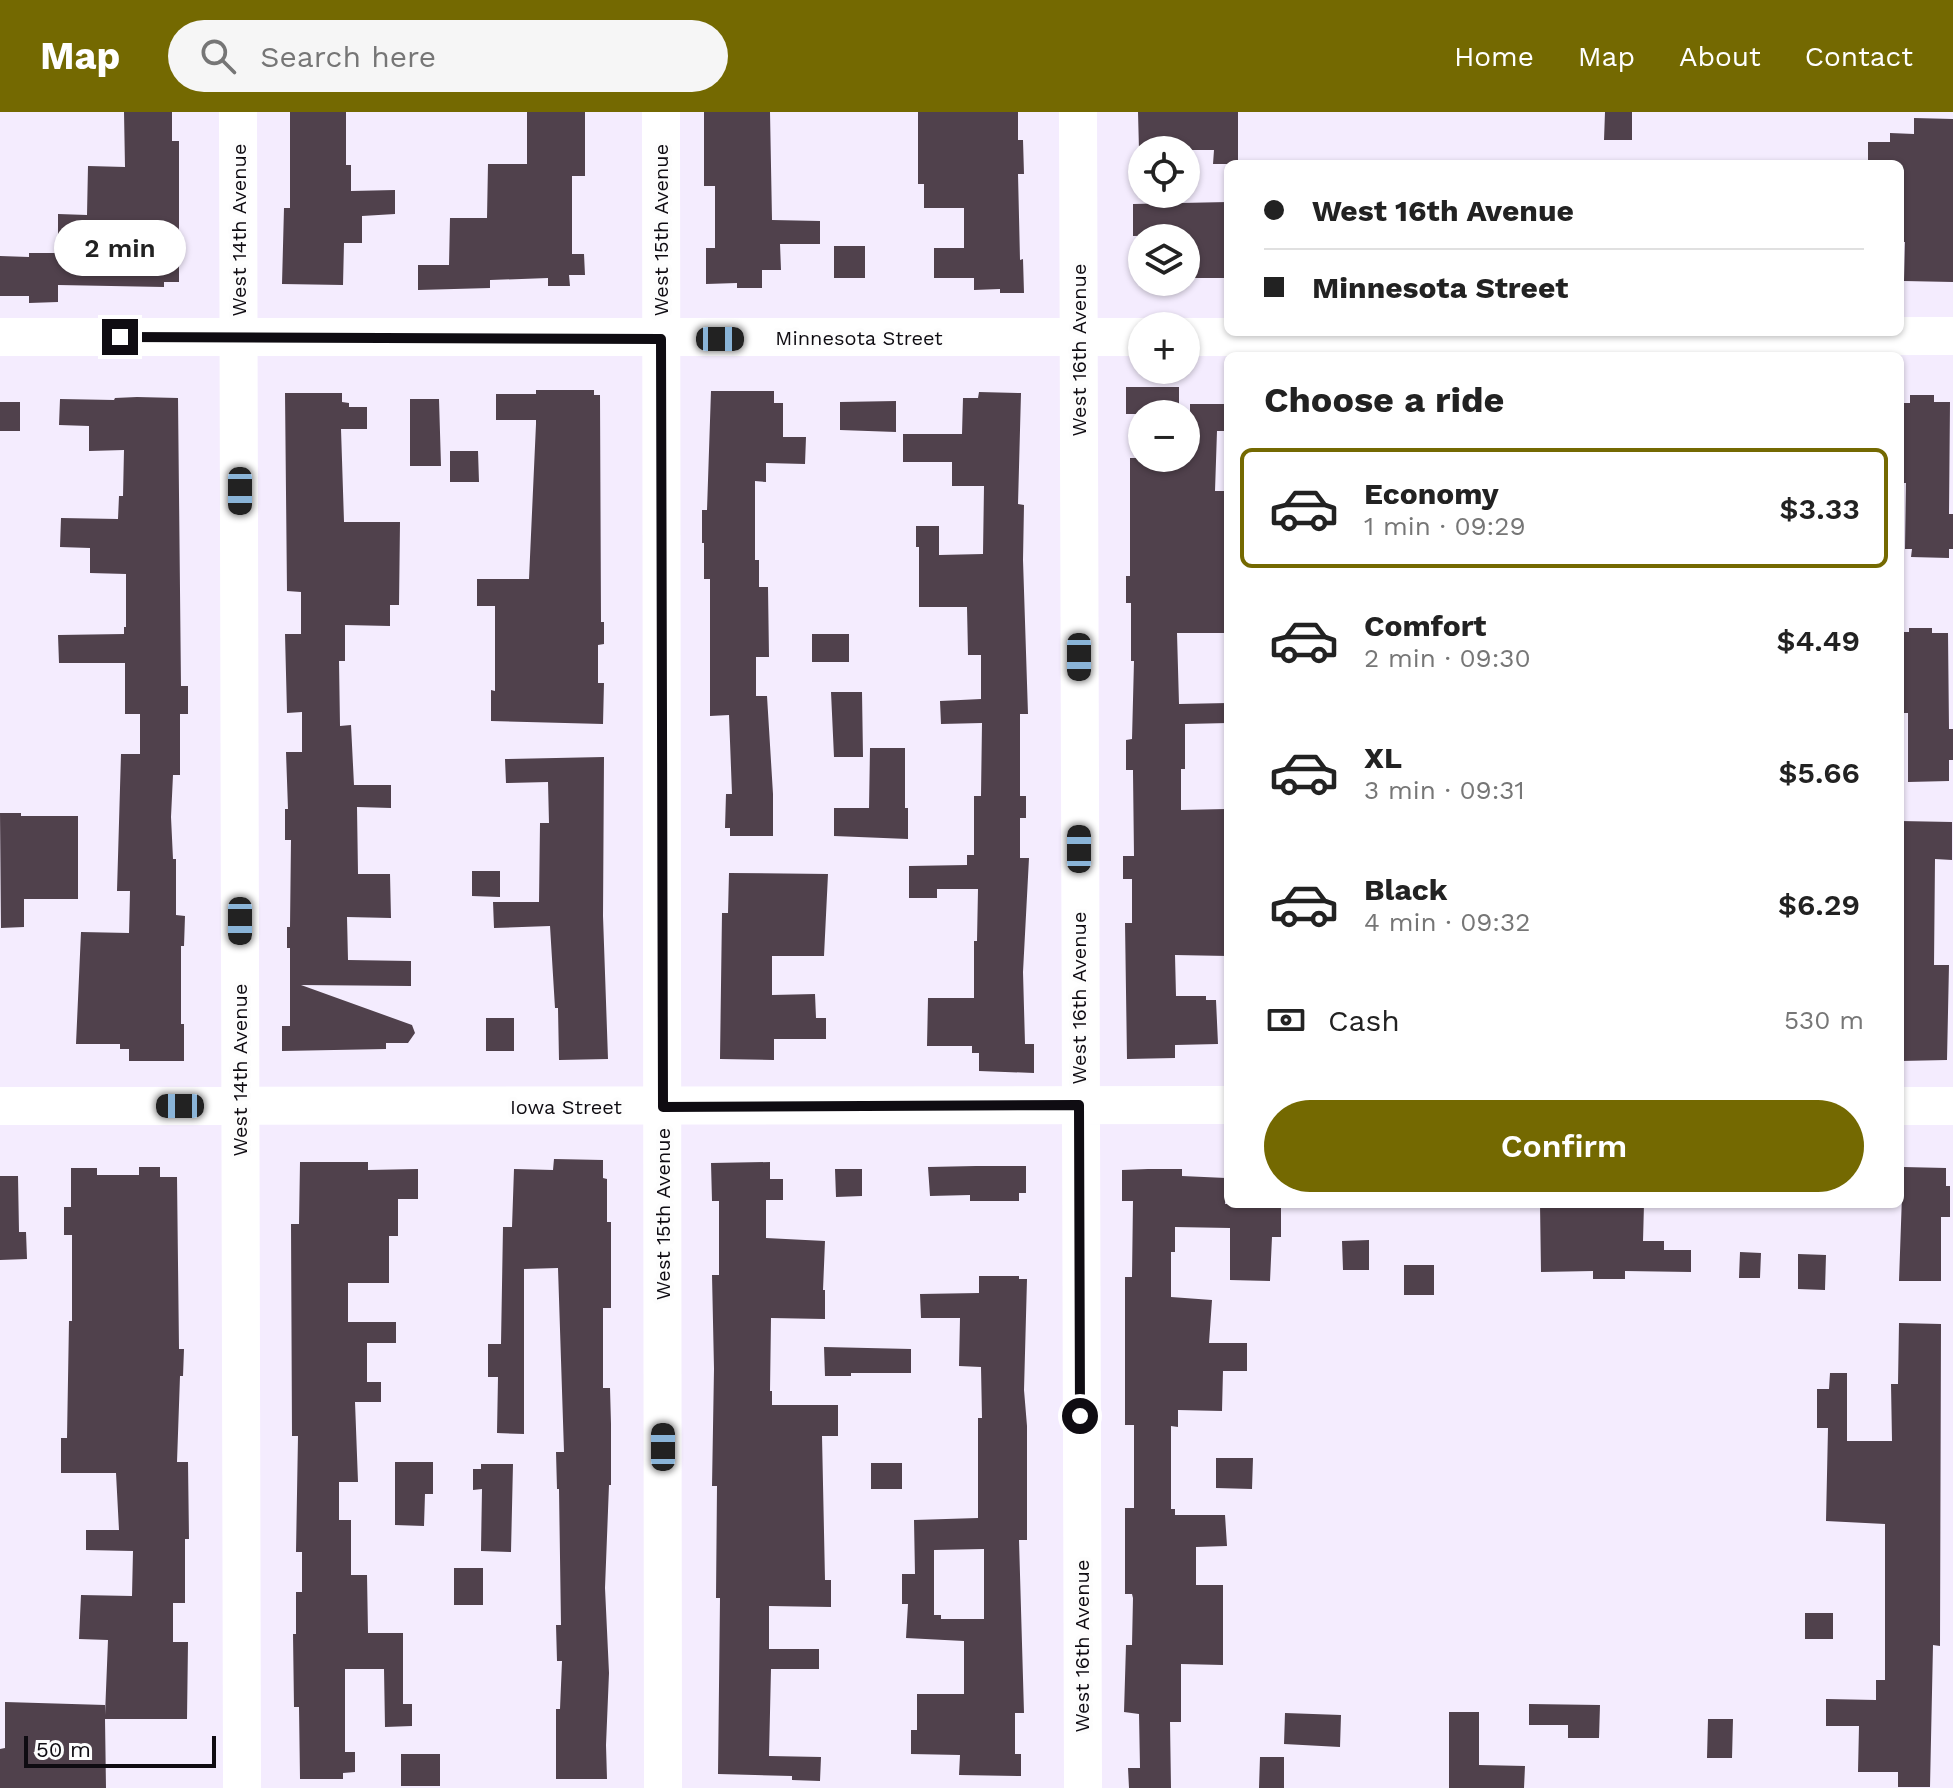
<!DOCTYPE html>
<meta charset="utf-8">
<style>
body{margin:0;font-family:"Work Sans",sans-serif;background:#f6f6f6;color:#222;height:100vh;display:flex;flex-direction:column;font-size:30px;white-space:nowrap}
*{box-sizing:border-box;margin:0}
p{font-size:26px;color:#767676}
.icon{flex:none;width:44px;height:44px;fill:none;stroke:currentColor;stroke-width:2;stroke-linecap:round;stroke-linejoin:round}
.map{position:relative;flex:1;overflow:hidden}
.side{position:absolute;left:1224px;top:240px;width:680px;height:856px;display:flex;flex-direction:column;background:#fff;border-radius:12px;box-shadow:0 2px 6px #0004}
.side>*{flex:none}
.hud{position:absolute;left:1224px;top:48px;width:680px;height:176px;border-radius:12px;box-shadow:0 2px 6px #0004;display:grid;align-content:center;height:176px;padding:0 40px;background:#fff}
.controls{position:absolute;left:1128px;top:24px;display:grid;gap:16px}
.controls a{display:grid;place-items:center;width:72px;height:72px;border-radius:50%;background:#fff;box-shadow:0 2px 6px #0004;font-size:40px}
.scale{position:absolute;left:24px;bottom:20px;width:192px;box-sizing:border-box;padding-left:8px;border:4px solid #0f0c12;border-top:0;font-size:22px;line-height:28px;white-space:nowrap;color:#0f0c12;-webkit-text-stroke:6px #fdfdfd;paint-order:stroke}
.end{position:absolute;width:36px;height:36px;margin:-18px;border:10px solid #0f0c12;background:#fff;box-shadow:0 0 0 4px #fff}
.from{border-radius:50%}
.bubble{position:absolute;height:56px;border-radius:28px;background:#fff;box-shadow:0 2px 6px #0004;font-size:26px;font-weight:600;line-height:56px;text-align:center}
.car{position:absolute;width:24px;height:48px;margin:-24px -12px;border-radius:10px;box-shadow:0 0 6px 2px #0007;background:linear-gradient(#222 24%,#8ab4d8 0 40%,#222 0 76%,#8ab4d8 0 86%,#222 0)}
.hud b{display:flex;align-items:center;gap:28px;height:76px;font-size:30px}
.hud b+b{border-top:2px solid #e0e0e0}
.hud i{width:20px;height:20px;background:#222}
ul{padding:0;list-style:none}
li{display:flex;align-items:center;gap:24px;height:120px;margin:0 16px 12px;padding:0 24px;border:4px solid transparent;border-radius:12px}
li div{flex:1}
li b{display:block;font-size:30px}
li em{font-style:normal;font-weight:600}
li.current{border-color:#746901}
li>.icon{width:72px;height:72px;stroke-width:1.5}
h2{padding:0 40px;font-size:36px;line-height:96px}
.pay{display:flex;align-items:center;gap:20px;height:88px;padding:0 40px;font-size:30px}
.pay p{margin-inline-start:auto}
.primary-button{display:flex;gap:16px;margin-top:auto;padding:16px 40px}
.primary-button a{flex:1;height:92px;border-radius:48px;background:#746901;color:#fff;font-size:32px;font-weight:600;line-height:92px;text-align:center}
header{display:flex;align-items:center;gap:48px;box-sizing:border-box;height:112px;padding:0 40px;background:#746901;color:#fff}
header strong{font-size:38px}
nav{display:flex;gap:44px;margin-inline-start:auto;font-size:28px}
.search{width:560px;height:72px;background:#f6f6f6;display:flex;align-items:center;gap:20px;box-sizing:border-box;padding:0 28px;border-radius:44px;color:#767676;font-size:30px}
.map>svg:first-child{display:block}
.building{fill:#50414c;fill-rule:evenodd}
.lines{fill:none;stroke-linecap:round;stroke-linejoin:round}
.minor{stroke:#fff;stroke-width:38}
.route{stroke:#0f0c12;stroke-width:10}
.labels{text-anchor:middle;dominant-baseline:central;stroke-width:8;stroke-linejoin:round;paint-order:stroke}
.street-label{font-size:20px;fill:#0f0c12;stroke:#fdfdfd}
</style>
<header>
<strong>Map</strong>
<div class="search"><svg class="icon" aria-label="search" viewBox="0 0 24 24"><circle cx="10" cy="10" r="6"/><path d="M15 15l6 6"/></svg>Search here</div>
<nav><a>Home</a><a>Map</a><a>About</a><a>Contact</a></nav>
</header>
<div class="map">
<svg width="1953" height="1676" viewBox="0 0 1953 1676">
<rect width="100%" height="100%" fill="#f4ecfe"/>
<path class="building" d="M124,0H172V29H179V170H164V175L58,173V190L29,191V184H0V144L29,145V141H58V102L87,103L88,54L125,55Z
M290,0H346V53H351V79L395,78V102L362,104V131H344L343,173L282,172L284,96H290Z
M527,0H585V64H572V142H584L585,163H569L570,174H548V166L490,168V176L418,178V153H449L450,106H487L488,52H527Z
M704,0H770L772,108L820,109V132H780L781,158H762V176H737V171L706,172V136H715V74H704Z
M918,0H1018V28H1023L1024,62H1018L1020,148L1023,147L1024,181H1000V177L974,178V166H934V136H964V96H924V72H918Z
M1138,0H1238V52H1213L1214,38H1139Z
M1605,0H1632V28H1604Z
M1914,6L1953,7V170L1904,169L1905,130H1900V52H1868V30H1890V21L1914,22Z
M1228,90V166H1186V123L1133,124V92Z
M834,134H865V166H834Z
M1126,275H1179V302H1126Z
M536,278H594V283H600L601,510H604V532L598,533V571H604L603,612L491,609V578L495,579V494H477V467H529L536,312V308H496V282H536Z
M711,279H774V291H783V325H806L805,352L766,351V370L755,369V448H759V475H768L769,545H756V584H767L773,682V724H730V716H725L726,682H732L729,603L710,604V467H704V431H702V398H707Z
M979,280L1021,281L1018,392L1024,393L1023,448L1028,602H1020V684H1026V706H1020V746H1029L1023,860L1025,932H1034V961L979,959V941H972V934H927L928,886H974V829H977L978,777H937V786H909V754L967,753V743H974V684H981L982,611L941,612L940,589L981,587V543H968L967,495H919V435H916V414H939V443L983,442L984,374H952V350H903V322H962L963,286H978Z
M285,281H342V290L349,291V295H367V317H341L344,410H400L399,493H390V514L345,513V549H339L340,614L351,613L354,673H391V696L357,695L358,762H390L391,806L347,805L348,848L411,849V874L301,873L412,913L415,921L408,931H386V937L282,939V914H290V836H287V815H290L291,728H285V697H288L286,640H302V600L287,601L285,522H301V480L287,479Z
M1910,283H1934V290H1950L1949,402H1953V437H1949V446L1911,445L1912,437H1905L1906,371H1902V362H1900V291H1910Z
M137,285L178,286L181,574H188V602H180V663H173L171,705L173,747H176V803L185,804L184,834H181V912H184V949H129V937H120V932H76L81,820L129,821L130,779H117L121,642H140V602H125V551H59L58,523L124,522V515H126V462L90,461V436L60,435L61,406L118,407L119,384H123L124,338L89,339V314L59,313L60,287L114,288L115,286Z
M410,287H439L441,354H410Z
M896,289V320L840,318V290Z
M0,290H20V319H0Z
M1190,292H1226V319H1217L1215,379H1228V521H1177L1179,592L1228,591V611L1185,612V657H1181V698L1226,697L1228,844L1175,843L1176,884H1206V888H1216L1218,932L1175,933V946L1127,947L1125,811H1132V767H1123V744H1134L1133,661V658H1126V628L1132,627L1134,549H1131V491H1126V464H1130V346H1190Z
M450,339H478L479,370H450Z
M1909,516H1932V521H1948L1949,617H1953V648H1949V669L1908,670V601H1900V520H1909Z
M812,522H849V550H812Z
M831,580H862L863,645H834Z
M870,636H905V696H908V727L834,724V696H869Z
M604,645L603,804L608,947L559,948L558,896H555L550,814L494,816L493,790H539L540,711H549L548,670L506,671L505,647Z
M0,701H21V704H78V787H24V815L1,816Z
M1900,709L1952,710V748L1935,747L1934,853H1949L1947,948L1900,949Z
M472,759H500V785L472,784Z
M729,761L828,762L824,844H772V883L815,882L816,906H826V927H774V948L720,947L722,801H728Z
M486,906H514V939H486Z
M554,1047L603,1048V1066L607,1067V1110H611V1196H603V1276H610L611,1312V1373H609L605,1476L609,1561L606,1633L607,1667H556V1597H560L562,1549H557L556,1513H561L559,1377H557L556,1340H564L558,1156L524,1157V1322L497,1321L498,1265H488V1232H501L503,1115H512L514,1057L553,1058Z
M300,1050H368V1058L418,1057V1087H398V1124H389V1171H348V1210H396V1231H367V1270H381V1290H355L358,1370H339V1408H351V1463H367L368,1521H403V1592H412V1614L385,1615L384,1557H345V1640H355V1660L343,1661V1667H300L299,1595H294L293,1522H296V1480H302V1440H296L298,1324H292L291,1112H299Z
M770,1050V1067H783V1088H766V1126L825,1129L823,1178H825V1207L771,1206L770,1279H772V1293H838V1324H822L825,1468H831V1495L769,1494V1537H819V1557H771L769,1644L821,1645L820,1669L792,1668V1664L718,1662L720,1486H716L717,1374H712L714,1257L712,1163H719V1089H712L711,1051Z
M976,1054H1026V1081H1019V1089H970V1083L930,1084L928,1055Z
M139,1055H160V1065H177L179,1237H184L183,1264H180L177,1350H188L189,1427H185V1491H173V1530H188L187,1607H105L106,1676H0V1637L5,1636V1590L105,1593V1603L108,1528L79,1527L81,1483L132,1484L133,1439L86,1438V1418H119L116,1361H61V1326H67L69,1209H72V1123H64V1095H71V1056H97V1063H139Z
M1903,1055L1946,1056V1074H1950V1105H1941V1169H1899Z
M835,1057H862V1084L836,1085Z
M1148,1057H1182V1064L1226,1066L1225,1092H1281V1125H1272L1270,1169L1230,1168V1116L1175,1115V1140H1171V1185L1212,1188L1209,1231H1247V1259H1223L1222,1299L1178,1298V1315L1171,1314V1397H1175V1403H1225L1227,1434L1196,1435V1473H1223V1553L1181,1552V1610H1170L1171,1676H1129L1128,1656H1140L1139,1602L1124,1600L1126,1533H1132L1133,1486L1132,1482H1125V1396H1134V1313H1125V1165H1132L1133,1089H1122V1058Z
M0,1064H18L19,1120H26L27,1147L0,1148Z
M1540,1092H1644L1643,1129H1664V1138H1691V1160L1625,1159V1167H1593V1159L1541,1160Z
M1369,1128V1158H1343L1342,1129Z
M1740,1140L1761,1141L1760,1166H1739Z
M1798,1142L1826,1143L1825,1178L1798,1177Z
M1404,1153H1434V1183H1404Z
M979,1164H1019V1167H1027L1024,1278L1027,1314V1428H1019L1024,1601H1015V1642H1021V1664L959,1663L960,1643L911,1642V1618H917V1582H964V1529L906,1526L908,1492H902V1462H915L914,1408L978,1406V1306H982L981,1255L959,1254L960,1206H921L920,1182L979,1181ZM984,1437V1507H941V1503H934V1438Z
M1899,1211L1941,1212L1940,1534L1933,1533L1930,1675H1898V1660H1858L1859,1614H1826V1587L1876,1588V1568H1885V1412L1826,1409L1828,1316H1817V1277H1829L1830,1261H1847V1329H1892L1891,1272H1898Z
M824,1235L911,1237V1261H851V1264H825Z
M1216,1346H1253L1252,1377L1216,1376Z
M395,1350H433V1382H425L424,1414L395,1413Z
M871,1351H902V1377H871Z
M481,1352H513L511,1440L481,1439L482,1377L473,1378V1357H481Z
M454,1456H483V1493H454Z
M1805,1501H1833V1527H1805Z
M1529,1592L1600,1593L1599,1626H1568V1613H1529Z
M1449,1600H1479V1653L1525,1654L1524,1676H1449Z
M1285,1601L1341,1603L1340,1635L1284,1632Z
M1708,1607H1733L1732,1646H1707Z
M401,1642H440V1674H401Z
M1260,1645H1284V1676H1259Z"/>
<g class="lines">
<path class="minor" d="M238,0L242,1676
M661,0L663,1676
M1078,0L1083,1676
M0,225H1142
M1186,225L1953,224
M0,994L1228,993
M1900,994H1953"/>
</g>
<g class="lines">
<path class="route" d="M120,225L661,227L663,995L1079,993L1080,1304"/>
</g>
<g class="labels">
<g class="street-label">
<text transform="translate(239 118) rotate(-90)">West 14th Avenue</text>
<text transform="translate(661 118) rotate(-90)">West 15th Avenue</text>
<text x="859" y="226">Minnesota Street</text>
<text transform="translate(1079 238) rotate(-90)">West 16th Avenue</text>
<text transform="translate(1079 886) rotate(-90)">West 16th Avenue</text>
<text transform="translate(240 958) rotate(-90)">West 14th Avenue</text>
<text x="566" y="995">Iowa Street</text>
<text transform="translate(663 1102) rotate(-90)">West 15th Avenue</text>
<text transform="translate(1082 1534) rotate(-90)">West 16th Avenue</text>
</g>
</g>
</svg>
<div class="controls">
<a><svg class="icon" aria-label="locate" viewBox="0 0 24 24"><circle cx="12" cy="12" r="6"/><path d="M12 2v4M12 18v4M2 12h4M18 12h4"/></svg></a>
<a><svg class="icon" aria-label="layers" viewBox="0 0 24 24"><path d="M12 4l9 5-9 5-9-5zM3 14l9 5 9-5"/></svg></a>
<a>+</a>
<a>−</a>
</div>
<div class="scale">50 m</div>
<i class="end from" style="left:1080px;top:1304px"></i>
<i class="end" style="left:120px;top:225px"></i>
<div class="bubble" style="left:54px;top:108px;width:132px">2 min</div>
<i class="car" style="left:720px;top:227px;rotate:90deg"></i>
<i class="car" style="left:240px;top:379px;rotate:180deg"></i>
<i class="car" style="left:1079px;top:545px;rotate:180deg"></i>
<i class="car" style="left:1079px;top:737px;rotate:0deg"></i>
<i class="car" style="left:240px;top:809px;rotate:180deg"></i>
<i class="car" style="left:180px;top:994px;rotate:270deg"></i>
<i class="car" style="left:663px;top:1335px;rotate:0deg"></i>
<div class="hud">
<b><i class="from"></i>West 16th Avenue</b>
<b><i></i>Minnesota Street</b>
</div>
<section class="side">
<h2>Choose a ride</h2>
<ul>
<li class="current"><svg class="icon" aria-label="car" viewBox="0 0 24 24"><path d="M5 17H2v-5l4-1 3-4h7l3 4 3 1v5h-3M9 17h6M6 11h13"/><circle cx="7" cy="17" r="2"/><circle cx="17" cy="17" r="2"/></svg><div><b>Economy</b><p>1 min · 09:29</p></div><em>$3.33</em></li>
<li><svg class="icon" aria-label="car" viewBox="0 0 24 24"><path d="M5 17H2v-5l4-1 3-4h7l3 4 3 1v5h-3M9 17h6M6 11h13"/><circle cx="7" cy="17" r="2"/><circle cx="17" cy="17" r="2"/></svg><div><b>Comfort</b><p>2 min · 09:30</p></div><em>$4.49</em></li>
<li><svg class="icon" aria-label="car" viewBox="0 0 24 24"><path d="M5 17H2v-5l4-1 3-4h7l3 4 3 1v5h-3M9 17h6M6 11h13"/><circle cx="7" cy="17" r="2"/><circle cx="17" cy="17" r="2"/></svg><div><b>XL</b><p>3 min · 09:31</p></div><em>$5.66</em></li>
<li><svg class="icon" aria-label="car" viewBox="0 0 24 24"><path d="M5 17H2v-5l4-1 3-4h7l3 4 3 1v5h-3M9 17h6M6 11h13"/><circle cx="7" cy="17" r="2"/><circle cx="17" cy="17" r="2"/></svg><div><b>Black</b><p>4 min · 09:32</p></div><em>$6.29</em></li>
</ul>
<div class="pay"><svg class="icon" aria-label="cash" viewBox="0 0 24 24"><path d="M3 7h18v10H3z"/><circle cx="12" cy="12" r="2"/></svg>Cash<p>530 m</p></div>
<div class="primary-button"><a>Confirm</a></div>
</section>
</div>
